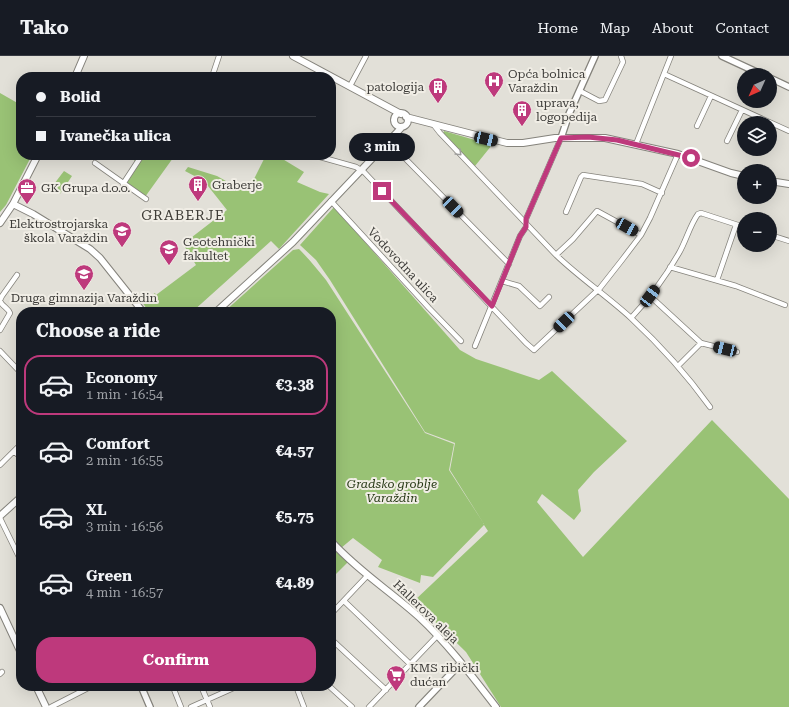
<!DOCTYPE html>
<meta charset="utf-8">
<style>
body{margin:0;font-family:"Roboto Serif",serif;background:#242831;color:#f1f3f6;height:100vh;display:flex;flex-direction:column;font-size:15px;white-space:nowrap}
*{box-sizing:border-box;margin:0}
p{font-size:13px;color:#9ea1a6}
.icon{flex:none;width:22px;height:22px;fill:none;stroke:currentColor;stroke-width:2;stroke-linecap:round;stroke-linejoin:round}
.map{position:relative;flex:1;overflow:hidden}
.sheet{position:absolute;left:16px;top:251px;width:320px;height:384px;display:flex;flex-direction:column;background:#171b24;border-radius:16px;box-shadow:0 4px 16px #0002}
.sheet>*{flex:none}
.top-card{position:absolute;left:16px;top:16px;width:320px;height:88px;border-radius:16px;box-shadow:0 4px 16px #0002;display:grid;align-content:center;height:88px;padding:0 20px;background:#171b24}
.needle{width:26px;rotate:225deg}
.buttons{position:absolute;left:737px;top:12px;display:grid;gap:8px}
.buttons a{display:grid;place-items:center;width:40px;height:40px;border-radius:50%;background:#171b24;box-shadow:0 4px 16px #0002;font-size:20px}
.end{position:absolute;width:18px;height:18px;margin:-9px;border:5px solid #be397c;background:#fff;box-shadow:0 0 0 2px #fff}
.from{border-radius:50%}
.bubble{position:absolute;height:28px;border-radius:14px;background:#171b24;box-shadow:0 4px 16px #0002;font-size:13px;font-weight:700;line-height:28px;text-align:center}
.car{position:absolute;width:12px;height:24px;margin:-12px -6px;border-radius:5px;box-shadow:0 0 3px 1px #0007;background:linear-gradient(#222 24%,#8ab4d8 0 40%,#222 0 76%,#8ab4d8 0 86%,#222 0)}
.top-card b{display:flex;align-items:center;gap:14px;height:38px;font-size:15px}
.top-card b+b{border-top:1px solid #363941}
.top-card i{width:10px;height:10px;background:#f1f3f6}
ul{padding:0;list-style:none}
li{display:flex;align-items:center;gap:12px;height:60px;margin:0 8px 6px;padding:0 12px;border:2px solid transparent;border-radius:16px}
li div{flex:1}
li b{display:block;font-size:15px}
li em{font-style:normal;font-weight:700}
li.on{border-color:#be397c}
li>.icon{width:36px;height:36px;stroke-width:1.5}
h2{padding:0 20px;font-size:18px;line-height:48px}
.primary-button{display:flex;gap:8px;margin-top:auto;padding:8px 20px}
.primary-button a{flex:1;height:46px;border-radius:16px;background:#be397c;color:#fff;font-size:16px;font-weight:700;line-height:46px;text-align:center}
header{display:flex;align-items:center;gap:24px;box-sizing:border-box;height:56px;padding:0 20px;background:#171b24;border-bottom:1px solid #363941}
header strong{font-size:19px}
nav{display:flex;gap:22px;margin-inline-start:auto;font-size:14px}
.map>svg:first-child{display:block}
.green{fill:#99c275}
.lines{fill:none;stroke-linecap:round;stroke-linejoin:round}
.minor-casing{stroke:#85837c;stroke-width:6}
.tertiary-casing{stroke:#85837c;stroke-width:8}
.secondary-casing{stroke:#85837c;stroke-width:8}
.minor{stroke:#fff;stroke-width:4.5}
.tertiary{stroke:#fff;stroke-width:5.5}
.secondary{stroke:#fff;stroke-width:6}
.oneway{stroke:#9e9d9c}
.route{stroke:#be397c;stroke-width:5}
.labels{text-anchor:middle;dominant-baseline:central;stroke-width:4;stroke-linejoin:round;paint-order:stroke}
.poi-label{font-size:12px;fill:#3c3b38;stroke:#f0ede5;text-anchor:start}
.street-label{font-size:12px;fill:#3c3b38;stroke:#f0ede5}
.park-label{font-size:12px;font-style:italic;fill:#263815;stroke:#f0ede5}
.quarter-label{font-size:14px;letter-spacing:1px;fill:#3f3d37;stroke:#f0ede5}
</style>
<header>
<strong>Tako</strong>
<nav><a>Home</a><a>Map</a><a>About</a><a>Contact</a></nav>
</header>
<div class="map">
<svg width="789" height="651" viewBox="0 0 789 651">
<rect width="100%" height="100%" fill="#e2e0d8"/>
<path class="green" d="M0,37L21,49V99H32L6,149L0,156Z
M444,75L492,89L475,110L443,78Z
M128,99H168L173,102L145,141L123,126L136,106Z
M261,99H276L304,116L297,126L320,136L329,138L279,193L271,185L192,256H149L142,246L155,237L156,239L196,209L183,188L227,154L204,125L185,115L188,111L217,120L242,134L254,123L265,101Z
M64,115L72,120L60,138L51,132Z
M334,151L460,294L476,303L539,324L552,315L627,385L594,416L578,434L581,455L574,464L542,438L537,446L583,501L712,364L789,443V651H501L466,596L414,545L488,475L484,469L433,521L421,519L420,527L378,511L382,504L353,482L341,492L331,481V256H224L293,194L299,193C309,203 317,213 326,224L425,377L454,388L449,414L484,468L450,414L455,387L425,376L330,224L316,204L300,189Z
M331,490L348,506L331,523Z"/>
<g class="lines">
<defs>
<path id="minor" d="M664,18L789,75
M212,21L219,0
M350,30L366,0
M580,35L599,45L605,44L623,6L621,0
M433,68L440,77L556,199C580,222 607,240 631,262C660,289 687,319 710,351
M697,70L711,40
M388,85L509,208
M727,85L742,54
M636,88L671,0
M759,95L760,93
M313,99L356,111L364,116L526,287L534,294L600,232L622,204L641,179L650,162L678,98
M95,107L146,143
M123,128L142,99
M331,145L429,252L461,285
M566,156L581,121L583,119L642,128L662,137
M770,179L789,185
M556,199L573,183L597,155L641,179
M670,211L736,230L785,249
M717,224L736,169
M502,225L519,230L540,250L549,241
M650,240L701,287L737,296
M0,244L2,240L17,219
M0,245C2,250 8,252 10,257L0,274
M631,262C649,243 666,220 679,197C686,185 690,169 698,158L701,157L744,171
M475,290L520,180L526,171V163L561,82
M0,295L21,317
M678,310L701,287
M14,395L21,402
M0,409L21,388
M0,462L21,505
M344,545L410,608
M331,558L368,519
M331,583L386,634
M0,618L2,616
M201,630L210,651
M296,630L304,651
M329,630L352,651
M173,631L181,651
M51,651L92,630
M191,651L238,630
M369,651L438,579"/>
<path id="tertiary" d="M722,0L763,19
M770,22L789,31
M561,82L569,58L595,0
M141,630L150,651
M419,651L461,607"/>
<path id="secondary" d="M293,0L401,58
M75,21L84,0
M394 64a7 7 0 1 1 14 0a7 7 0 1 1-14 0Z
M406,61L507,87H523L555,82H605L678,98L731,117L744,120
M770,125L789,128
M13,148L33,158L90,193L100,202L143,256
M0,167L13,148L38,99
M216,256L293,186L402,71
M0,460L21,441
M331,485C357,514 390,535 419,561C448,588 472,620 496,651
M0,552L21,597
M36,630L46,651"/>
</defs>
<use href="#minor" class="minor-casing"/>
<use href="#tertiary" class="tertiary-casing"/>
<use href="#secondary" class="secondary-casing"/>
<use href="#minor" class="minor"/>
<use href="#tertiary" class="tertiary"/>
<use href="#secondary" class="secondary"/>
</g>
<defs><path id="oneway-chevron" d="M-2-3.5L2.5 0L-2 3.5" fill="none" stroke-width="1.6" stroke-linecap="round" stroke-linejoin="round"/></defs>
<use class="oneway" href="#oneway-chevron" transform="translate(459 97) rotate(45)"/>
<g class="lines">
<path class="route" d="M382,135L492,250L520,180L526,171V163L561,82L588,81L617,84L691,102"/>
</g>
<defs>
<symbol id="hospital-pin" viewBox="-11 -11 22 30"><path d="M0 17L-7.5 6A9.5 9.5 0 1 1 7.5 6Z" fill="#be397c" stroke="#f0ede5"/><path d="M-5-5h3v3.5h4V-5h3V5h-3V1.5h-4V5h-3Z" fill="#fff"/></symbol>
<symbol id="building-pin" viewBox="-11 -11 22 30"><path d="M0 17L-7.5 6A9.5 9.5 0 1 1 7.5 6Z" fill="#be397c" stroke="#f0ede5"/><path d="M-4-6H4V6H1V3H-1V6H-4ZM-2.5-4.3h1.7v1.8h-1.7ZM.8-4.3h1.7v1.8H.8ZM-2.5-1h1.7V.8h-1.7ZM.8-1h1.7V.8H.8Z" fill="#fff"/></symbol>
<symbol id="office-pin" viewBox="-11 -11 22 30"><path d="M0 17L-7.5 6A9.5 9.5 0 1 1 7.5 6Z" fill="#be397c" stroke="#f0ede5"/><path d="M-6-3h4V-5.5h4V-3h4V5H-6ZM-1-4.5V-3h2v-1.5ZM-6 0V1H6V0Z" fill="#fff"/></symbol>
<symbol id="school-pin" viewBox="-11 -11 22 30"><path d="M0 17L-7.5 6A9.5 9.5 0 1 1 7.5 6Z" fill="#be397c" stroke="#f0ede5"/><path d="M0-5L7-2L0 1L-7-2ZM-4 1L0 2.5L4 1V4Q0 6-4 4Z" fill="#fff"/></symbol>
<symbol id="university-pin" viewBox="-11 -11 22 30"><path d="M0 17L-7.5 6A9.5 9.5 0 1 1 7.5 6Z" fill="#be397c" stroke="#f0ede5"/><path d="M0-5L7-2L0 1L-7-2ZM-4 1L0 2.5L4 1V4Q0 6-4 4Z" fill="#fff"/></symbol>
<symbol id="supermarket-pin" viewBox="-11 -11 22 30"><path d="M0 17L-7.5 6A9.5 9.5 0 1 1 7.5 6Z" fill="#be397c" stroke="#f0ede5"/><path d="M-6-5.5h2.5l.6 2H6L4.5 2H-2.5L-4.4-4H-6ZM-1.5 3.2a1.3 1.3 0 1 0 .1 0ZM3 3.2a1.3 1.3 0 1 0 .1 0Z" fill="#fff"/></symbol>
</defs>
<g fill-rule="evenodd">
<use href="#hospital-pin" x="483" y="14" width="22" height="30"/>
<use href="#building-pin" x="427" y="20" width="22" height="30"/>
<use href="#building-pin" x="511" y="43" width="22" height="30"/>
<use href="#building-pin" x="187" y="118" width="22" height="30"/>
<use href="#office-pin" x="16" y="121" width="22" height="30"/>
<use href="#school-pin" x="111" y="164" width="22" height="30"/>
<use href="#university-pin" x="158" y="182" width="22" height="30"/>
<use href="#school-pin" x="73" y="207" width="22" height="30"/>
<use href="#supermarket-pin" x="385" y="608" width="22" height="30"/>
</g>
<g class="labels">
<g class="poi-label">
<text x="508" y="18">Opća bolnica<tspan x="508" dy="14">Varaždin</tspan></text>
<text x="424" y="31" text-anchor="end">patologija</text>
<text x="536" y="47">uprava,<tspan x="536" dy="14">logopedija</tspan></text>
<text x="212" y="129">Graberje</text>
<text x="41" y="132">GK Grupa d.o.o.</text>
<text x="108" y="168" text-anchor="end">Elektrostrojarska<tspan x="108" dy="14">škola Varaždin</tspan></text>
<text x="183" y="186">Geotehnički<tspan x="183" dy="14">fakultet</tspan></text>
<text x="84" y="242" text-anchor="middle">Druga gimnazija Varaždin</text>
<text x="410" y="612">KMS ribički<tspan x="410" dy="14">dućan</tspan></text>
</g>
<g class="street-label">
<text transform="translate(403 209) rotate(47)">Vodovodna ulica</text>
<text transform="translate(426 556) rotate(44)">Hallerova aleja</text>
</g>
<g class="park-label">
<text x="392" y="428">Gradsko groblje<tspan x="392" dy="14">Varaždin</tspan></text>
</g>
<g class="quarter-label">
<text x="183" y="159">GRABERJE</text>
</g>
</g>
</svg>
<div class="buttons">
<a><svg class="needle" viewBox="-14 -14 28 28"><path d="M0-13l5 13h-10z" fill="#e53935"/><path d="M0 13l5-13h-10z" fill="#9ea1a6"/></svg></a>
<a><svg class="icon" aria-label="layers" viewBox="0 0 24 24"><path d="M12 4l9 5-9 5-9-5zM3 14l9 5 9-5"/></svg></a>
<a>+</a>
<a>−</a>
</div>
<i class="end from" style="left:691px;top:102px"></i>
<i class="end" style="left:382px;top:135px"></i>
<div class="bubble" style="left:349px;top:77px;width:66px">3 min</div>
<i class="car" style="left:486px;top:83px;rotate:103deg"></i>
<i class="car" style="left:453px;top:151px;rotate:136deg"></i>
<i class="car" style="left:627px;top:171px;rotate:119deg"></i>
<i class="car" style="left:650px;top:240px;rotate:37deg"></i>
<i class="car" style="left:564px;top:266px;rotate:226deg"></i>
<i class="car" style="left:725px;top:293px;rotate:284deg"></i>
<div class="top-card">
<b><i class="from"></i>Bolid</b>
<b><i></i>Ivanečka ulica</b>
</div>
<section class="sheet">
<h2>Choose a ride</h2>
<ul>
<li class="on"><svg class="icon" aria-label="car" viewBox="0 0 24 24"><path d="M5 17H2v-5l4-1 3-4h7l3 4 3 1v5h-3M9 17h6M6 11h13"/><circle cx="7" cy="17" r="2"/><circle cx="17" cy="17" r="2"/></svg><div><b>Economy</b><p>1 min · 16:54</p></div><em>€3.38</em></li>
<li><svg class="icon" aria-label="car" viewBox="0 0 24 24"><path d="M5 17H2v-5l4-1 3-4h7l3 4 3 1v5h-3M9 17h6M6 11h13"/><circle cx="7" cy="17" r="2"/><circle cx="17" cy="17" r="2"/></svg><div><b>Comfort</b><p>2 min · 16:55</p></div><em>€4.57</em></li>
<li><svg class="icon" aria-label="car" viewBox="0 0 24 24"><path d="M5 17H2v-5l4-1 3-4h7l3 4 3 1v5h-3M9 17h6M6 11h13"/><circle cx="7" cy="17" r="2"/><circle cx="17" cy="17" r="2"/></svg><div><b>XL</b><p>3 min · 16:56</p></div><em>€5.75</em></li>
<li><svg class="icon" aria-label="car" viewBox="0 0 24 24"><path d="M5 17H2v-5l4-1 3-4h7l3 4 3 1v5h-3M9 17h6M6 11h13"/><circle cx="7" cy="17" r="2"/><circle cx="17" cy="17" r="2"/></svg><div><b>Green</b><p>4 min · 16:57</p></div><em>€4.89</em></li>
</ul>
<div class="primary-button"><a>Confirm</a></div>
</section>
</div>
